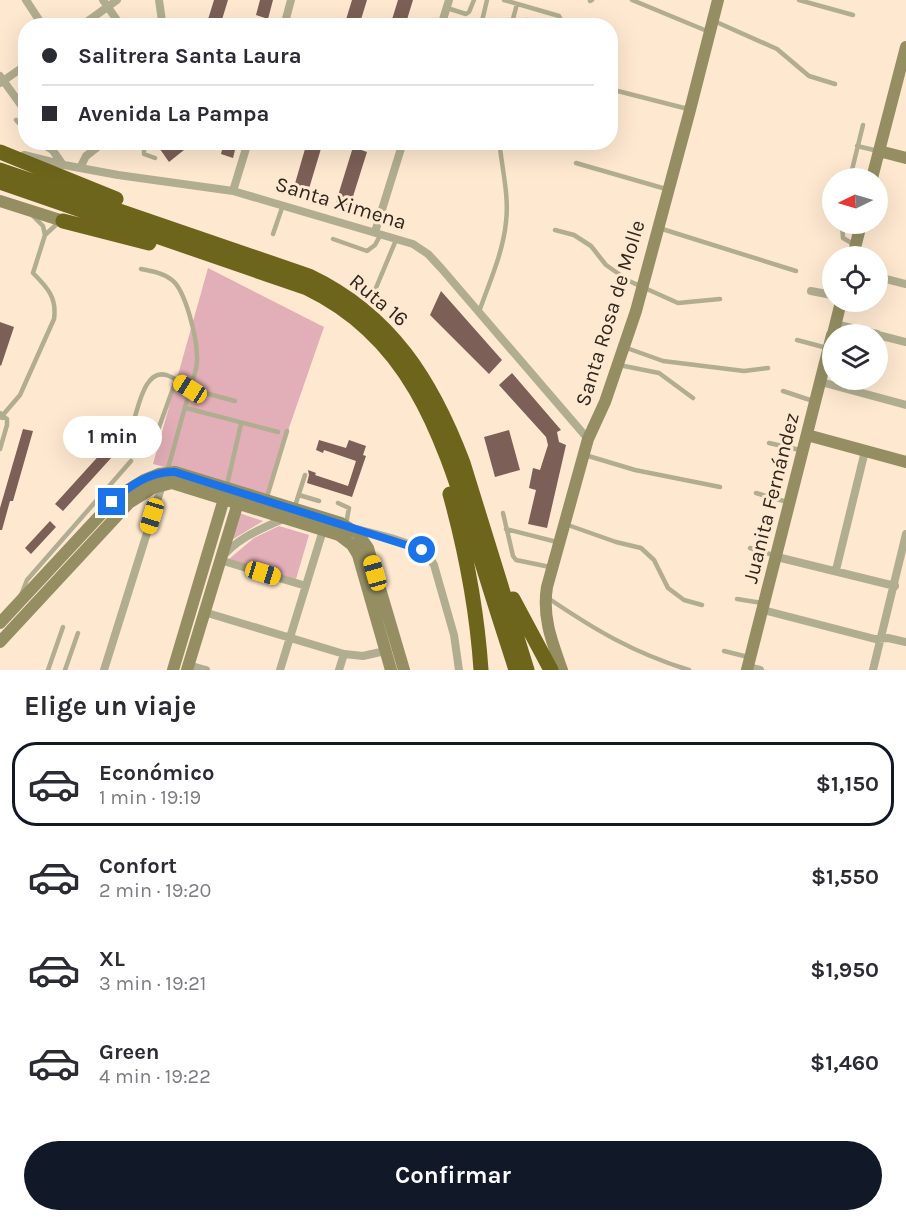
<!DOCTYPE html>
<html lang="es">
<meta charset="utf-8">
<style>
body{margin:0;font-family:Karla,sans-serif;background:#f2f2f3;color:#2b2b33;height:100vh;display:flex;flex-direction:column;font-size:22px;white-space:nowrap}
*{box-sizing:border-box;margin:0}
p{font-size:20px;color:#7c7c81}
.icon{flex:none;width:33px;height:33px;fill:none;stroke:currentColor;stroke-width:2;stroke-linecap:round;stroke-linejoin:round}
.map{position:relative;height:670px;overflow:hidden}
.side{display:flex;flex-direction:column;background:#fff;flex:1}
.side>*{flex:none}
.hud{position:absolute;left:18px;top:18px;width:600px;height:132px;border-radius:24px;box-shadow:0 6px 24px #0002;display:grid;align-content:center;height:132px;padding:0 24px;background:#fff}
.needle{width:39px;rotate:265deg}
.tools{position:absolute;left:822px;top:168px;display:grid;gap:12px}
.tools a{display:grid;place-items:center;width:66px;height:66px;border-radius:50%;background:#fff;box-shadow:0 6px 24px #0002;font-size:30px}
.end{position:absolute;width:27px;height:27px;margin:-14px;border:8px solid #1a73e8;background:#fff;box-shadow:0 0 0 3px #fff}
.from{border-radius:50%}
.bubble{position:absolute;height:42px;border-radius:21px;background:#fff;box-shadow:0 6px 24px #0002;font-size:20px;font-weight:700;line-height:42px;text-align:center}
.car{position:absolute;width:18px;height:36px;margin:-18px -9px;border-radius:8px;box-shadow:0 0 4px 2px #0007;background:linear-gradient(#f5c518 24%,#345 0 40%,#f5c518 0 76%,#345 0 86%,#f5c518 0)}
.hud b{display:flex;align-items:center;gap:21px;height:57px;font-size:22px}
.hud b+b{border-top:2px solid #e1e1e2}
.hud i{width:15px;height:15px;background:#2b2b33}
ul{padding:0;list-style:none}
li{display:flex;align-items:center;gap:18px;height:84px;margin:0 12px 9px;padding:0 12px;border:3px solid transparent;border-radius:24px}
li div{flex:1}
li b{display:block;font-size:22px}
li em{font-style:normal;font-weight:700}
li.on{border-color:#111827}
li>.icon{width:54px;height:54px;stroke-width:1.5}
h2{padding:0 24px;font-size:27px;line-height:72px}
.cta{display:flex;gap:12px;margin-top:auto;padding:12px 24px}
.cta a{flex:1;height:69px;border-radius:36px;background:#111827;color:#fff;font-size:24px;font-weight:700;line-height:69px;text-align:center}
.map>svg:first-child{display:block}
.green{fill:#e2aeb7}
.building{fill:#7c5f56}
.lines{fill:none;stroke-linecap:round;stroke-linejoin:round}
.lane{stroke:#b1ad90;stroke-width:4.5}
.street{stroke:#b1ad90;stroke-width:8}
.secondary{stroke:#948e62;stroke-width:12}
.highway{stroke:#6e651c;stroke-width:15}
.route{stroke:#1a73e8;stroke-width:8}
.labels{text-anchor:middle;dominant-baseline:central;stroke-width:6;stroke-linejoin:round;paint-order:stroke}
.street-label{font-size:21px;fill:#2f271e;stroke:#fee8d0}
</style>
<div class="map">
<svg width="906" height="670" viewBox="0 0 906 670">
<rect width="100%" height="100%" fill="#fee8d0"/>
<path class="green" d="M208,268L324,327L266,494L153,464Z
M239,513L263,521L230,541Z
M279,526L309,535L296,579L229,559L254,538Z"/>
<path class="building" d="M214,0H228L220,26H206Z
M260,0H273L268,19L256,15Z
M352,0H367L359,26H344Z
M398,0H413L405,26H390Z
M155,142H194L169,162Z
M224,142H237L233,158L221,154Z
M307,142H323L308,192L294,187Z
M353,147L367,152L350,206L336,202Z
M441,291L502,360L489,374L430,315Z
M0,322L14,327L1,366L0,365Z
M512,373L561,430L557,432L559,442L566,445L547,528L528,524L536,490L529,488L533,468L540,470L548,445L546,437L499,385Z
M23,429L33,431L13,501H10L2,530H0V508Z
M509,430L520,470L495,477L484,437Z
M319,440L346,448L349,440L366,446L363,455L366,456L352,497L307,483L309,475L308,470L316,473L315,475L348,486L356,461L324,450L323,453L316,450Z
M104,450L112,457L63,511L55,504Z
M50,521L56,527L31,554L25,548Z"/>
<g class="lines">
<path class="lane" d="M504,0L559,16L564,26
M632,0L707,31
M799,0L853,15
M590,1L592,0
M447,8L466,14L469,12L474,0
M482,21L487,0
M714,21L777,49L809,76L835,84
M545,25L547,26
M511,26L517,4
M520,26L526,20L539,21
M610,89L688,109
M16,120L26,131
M36,142L51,151
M144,142V154L155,158
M857,146L878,151
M576,163L666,189
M850,178L863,125
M32,215L43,226L45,235
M842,224L843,238L855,245
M659,228L796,271
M555,230L574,235L591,246L606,265L629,281L678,303L720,299
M273,234L283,205
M333,239L367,251L375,245L381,234
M141,269C152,271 163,273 172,280C186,291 197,339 197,357C198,368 193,379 190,389C184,385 177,379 169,376C146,366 139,404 134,420L137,429L154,432L158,430L176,380
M373,295L396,240
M479,312C489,283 503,253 506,222C509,198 503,173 500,148L497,142
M797,340L827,348
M624,347L663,361L744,371L768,368
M619,365L659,373L693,398
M783,391L813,401
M186,408L278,432
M769,443L800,450
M0,449L7,425V419L2,416L20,395L54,319C57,298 48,288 33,273L45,235L58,223
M585,455L635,470L720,487
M167,472L190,389L235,401
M227,485L241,424
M756,493L787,502
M299,495L319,501
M266,500L287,431
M338,503L349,508L346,524
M295,506L305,475
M503,513L513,556L516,560L550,567
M565,524L616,542L641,548L654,560L668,588L684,600L702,605
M506,529L557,542
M750,548L776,556
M21,595L27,580L131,461
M548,598C595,630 634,653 689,670
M737,599L762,603
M724,651L748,657
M48,670L63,627
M65,670L78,633"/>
<path class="street" d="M26,0L43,26
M103,0L121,26
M159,0L162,21
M81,26L117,0
M284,26L291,0
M441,26L449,0
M0,76L26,112
M0,83L26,65
M47,142L63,165
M24,155L64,165L118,175L233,191L413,244L428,254L441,268L588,439
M80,168L86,156L104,142
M233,191L248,142
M375,232L403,142
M878,277L906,284
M811,291L832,295
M835,324L877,334
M878,335L906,342
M821,382L906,405
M0,415L2,416
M285,518C261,529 236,538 220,560L306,586
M353,528C376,535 423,541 434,565L454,635L459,670
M777,557L895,586
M836,570L865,451
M763,610L875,639L888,638L906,642
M204,612L344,654L363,656L385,651
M188,665L206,670
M748,667L760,670
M104,670L163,482
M280,670L324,527
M339,670L344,654
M873,670L906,534"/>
<path class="secondary" d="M879,151L906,158
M872,178L906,47
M0,201L63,221
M853,256L861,224
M833,334L841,302
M807,435L906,462
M0,623L118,496L144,480L159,474L175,472L341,523L358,534L368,548L404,670
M0,642L129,503L153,488L172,483L339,535L352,545L358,555L391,670
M173,670L226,492
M187,670L240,496
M562,670C552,642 542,617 547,587L588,439L605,402L636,311L690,110L718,0
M747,670L832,335"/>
<path class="highway" d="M0,152L116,199
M0,170L309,276C391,315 432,381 463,463L527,670
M0,182L307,288C409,337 440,430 472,530C486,577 501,623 516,670
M63,221L149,243
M450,494C466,552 477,610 481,670
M513,599L551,670"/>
</g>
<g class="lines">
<path class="route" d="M112,502C128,486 151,471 175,472L422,550"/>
</g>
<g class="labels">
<g class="street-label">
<text transform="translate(341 203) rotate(17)">Santa Ximena</text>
<text transform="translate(379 300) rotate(40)">Ruta 16</text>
<text transform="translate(610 313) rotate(-73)">Santa Rosa de Molle</text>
<text transform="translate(771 498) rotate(-76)">Juanita Fernández</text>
</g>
</g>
</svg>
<div class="tools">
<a><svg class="needle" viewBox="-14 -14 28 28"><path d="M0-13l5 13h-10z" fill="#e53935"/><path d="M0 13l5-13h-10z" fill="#7c7c81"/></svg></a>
<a><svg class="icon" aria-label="locate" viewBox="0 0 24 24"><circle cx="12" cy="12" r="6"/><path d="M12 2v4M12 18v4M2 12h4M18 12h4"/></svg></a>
<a><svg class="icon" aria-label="layers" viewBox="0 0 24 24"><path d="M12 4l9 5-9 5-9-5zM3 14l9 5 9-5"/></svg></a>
</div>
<i class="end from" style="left:422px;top:550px"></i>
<i class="end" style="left:112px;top:502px"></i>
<div class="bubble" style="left:63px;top:416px;width:99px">1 min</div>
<i class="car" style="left:190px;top:389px;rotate:302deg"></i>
<i class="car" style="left:152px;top:516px;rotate:197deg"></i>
<i class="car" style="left:263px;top:573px;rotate:107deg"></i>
<i class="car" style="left:375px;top:573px;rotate:344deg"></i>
<div class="hud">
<b><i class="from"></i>Salitrera Santa Laura</b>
<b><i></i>Avenida La Pampa</b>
</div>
</div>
<section class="side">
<h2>Elige un viaje</h2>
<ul>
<li class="on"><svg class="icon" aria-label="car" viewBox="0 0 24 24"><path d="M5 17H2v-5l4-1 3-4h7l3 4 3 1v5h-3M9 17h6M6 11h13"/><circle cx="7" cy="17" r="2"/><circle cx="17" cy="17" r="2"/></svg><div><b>Económico</b><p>1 min · 19:19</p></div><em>$1,150</em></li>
<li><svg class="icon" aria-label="car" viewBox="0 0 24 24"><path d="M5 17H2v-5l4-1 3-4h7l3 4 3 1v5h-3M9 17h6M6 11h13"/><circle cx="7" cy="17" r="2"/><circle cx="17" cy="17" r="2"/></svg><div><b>Confort</b><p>2 min · 19:20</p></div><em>$1,550</em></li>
<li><svg class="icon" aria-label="car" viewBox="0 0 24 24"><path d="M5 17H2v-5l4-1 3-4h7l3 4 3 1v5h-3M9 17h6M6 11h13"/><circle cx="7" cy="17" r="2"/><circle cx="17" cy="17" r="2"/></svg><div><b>XL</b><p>3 min · 19:21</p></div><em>$1,950</em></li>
<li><svg class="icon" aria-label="car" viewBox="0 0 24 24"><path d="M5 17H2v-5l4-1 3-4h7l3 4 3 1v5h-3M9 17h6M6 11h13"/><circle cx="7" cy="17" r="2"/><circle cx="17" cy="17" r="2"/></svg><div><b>Green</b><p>4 min · 19:22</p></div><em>$1,460</em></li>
</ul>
<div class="cta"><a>Confirmar</a></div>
</section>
